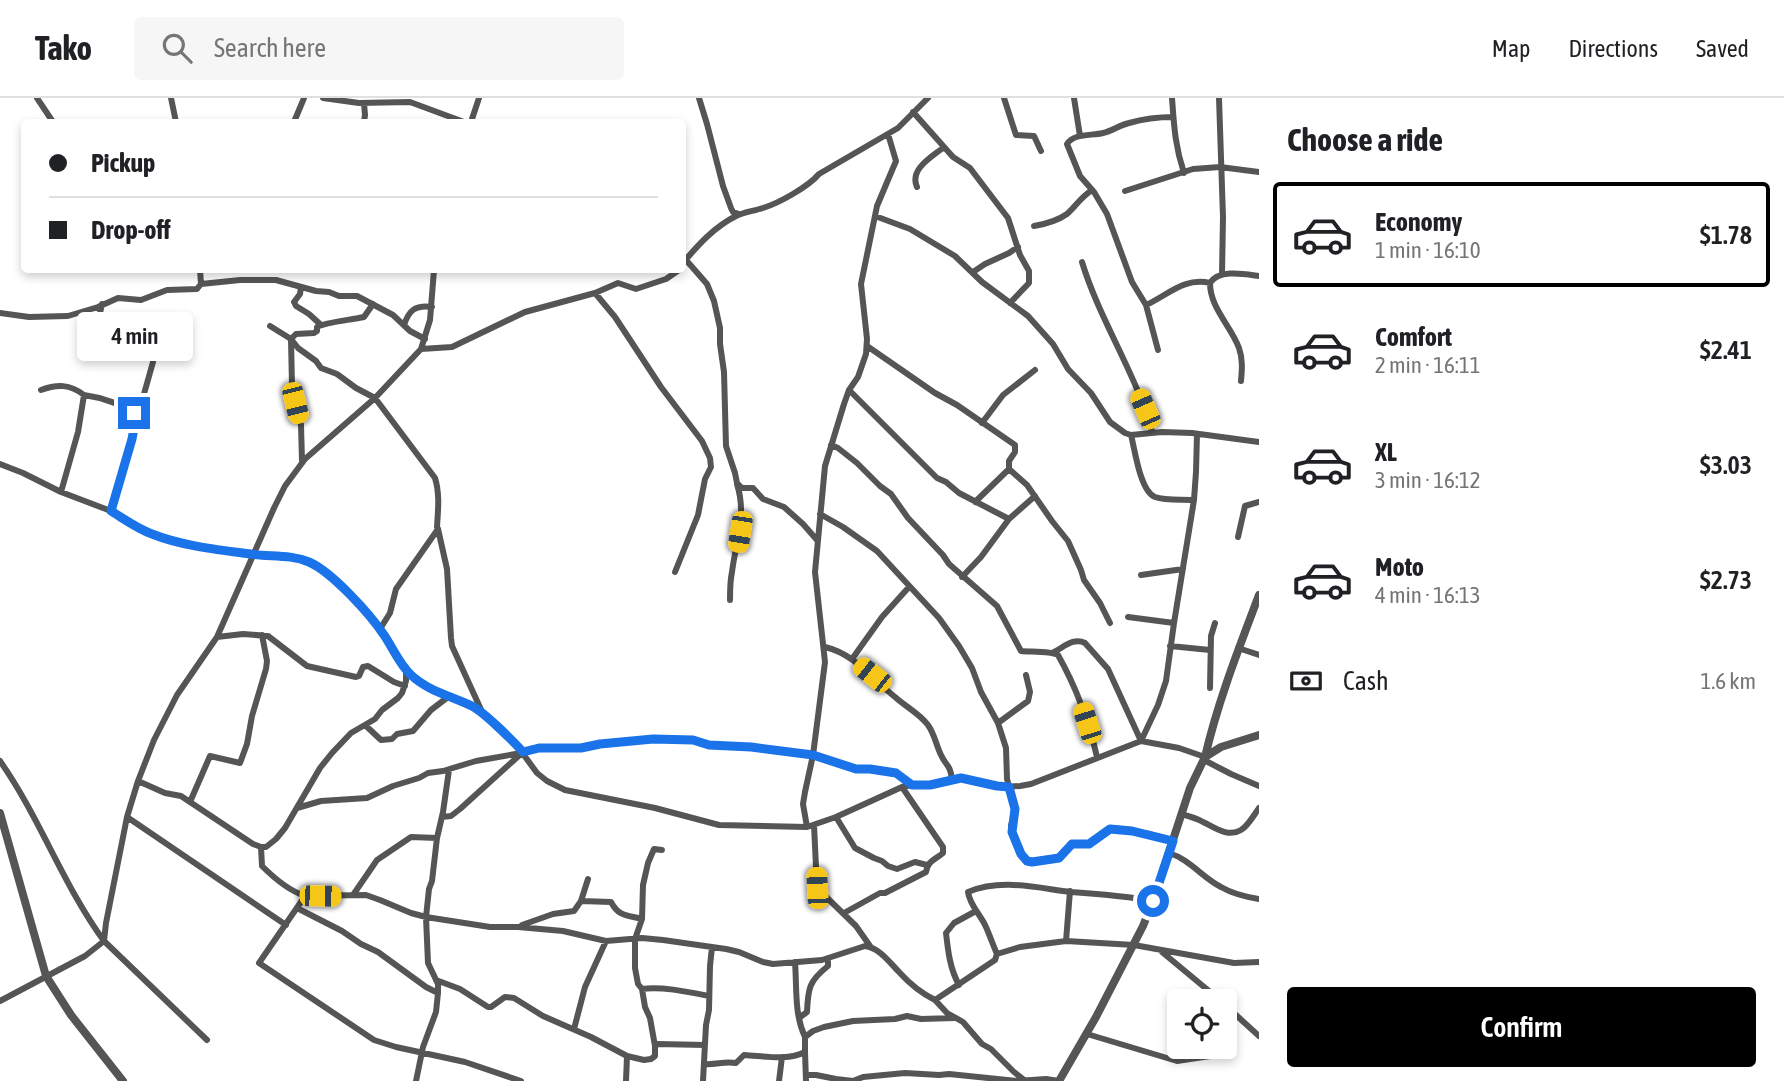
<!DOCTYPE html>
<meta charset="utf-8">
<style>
body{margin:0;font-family:"Asap Condensed",sans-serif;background:#f6f6f6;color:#202124;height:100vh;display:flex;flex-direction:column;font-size:26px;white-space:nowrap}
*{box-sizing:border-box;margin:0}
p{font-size:23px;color:#757577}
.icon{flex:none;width:38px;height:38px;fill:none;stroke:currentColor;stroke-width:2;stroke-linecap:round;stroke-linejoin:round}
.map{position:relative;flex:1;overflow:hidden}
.details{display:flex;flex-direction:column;background:#fff;width:525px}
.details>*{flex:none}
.hud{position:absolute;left:21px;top:21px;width:665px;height:154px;border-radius:7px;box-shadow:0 4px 10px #0003;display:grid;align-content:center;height:154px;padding:0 28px;background:#fff}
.tools{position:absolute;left:1167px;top:891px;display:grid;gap:14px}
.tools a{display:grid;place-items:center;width:70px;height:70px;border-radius:7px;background:#fff;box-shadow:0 4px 10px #0003;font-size:35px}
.end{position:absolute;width:32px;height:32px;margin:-16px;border:9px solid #1a73e8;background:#fff;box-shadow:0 0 0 4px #fff}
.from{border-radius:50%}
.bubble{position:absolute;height:49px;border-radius:7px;background:#fff;box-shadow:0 4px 10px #0003;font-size:23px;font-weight:600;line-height:49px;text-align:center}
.car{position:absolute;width:21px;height:42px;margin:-21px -10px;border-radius:9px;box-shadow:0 0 5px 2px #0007;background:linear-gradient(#f5c518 24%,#345 0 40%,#f5c518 0 76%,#345 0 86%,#f5c518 0)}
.hud b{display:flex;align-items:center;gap:24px;height:66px;font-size:26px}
.hud b+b{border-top:2px solid #e0e0e0}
.hud i{width:18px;height:18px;background:#202124}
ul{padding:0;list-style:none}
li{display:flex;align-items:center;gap:21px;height:105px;margin:0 14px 10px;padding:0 14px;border:4px solid transparent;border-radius:7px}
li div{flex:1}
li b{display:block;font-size:26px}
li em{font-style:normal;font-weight:600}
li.active{border-color:#000}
li>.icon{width:63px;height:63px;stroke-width:1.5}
h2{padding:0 28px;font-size:32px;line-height:84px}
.pay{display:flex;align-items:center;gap:18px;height:77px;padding:0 28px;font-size:26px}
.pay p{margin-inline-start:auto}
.primary-button{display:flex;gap:14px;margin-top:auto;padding:14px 28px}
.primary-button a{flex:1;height:80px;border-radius:7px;background:#000;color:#fff;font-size:28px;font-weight:600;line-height:80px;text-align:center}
header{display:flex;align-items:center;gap:42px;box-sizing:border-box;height:98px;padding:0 35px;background:#fff;border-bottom:2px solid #e0e0e0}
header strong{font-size:33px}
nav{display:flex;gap:38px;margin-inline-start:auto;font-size:24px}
.search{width:490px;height:63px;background:#f6f6f6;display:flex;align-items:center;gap:18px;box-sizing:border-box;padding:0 24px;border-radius:7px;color:#757577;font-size:26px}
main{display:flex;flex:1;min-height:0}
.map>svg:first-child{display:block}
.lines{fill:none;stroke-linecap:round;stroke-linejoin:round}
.minor{stroke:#555;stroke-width:6}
.tertiary{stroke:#555;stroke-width:8}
.route{stroke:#1a73e8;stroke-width:9}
</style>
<header>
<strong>Tako</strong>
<div class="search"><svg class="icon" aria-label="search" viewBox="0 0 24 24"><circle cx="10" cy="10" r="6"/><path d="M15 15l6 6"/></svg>Search here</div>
<nav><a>Map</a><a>Directions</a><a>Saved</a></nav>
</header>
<main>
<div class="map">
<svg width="1259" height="983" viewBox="0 0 1259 983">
<rect width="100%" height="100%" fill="#fff"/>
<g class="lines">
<path class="minor" d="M37,0L53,24
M171,0L176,24
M323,0L359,5L410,4L464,24
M699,0L707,26L723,88L731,110L733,114L739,116
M1004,0L1016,37L1034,38L1041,53
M1074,0L1080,38
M1172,0C1174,28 1175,48 1184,75
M1219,0L1223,119L1222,176
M364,5L365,17L364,24
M913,14L953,59L970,70L1008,120L1020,157L1029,173V185L1010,205
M294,24L304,0
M471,24L479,0
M917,89C909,71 932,59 944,49
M1125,93L1193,71L1220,69L1259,74
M875,118L910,131L955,158L982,184L1028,218L1053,246L1068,271L1091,295L1110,324L1125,335L1131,337L1162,334L1192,335L1259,344
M1034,128C1046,126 1057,123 1067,116C1076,108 1080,100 1092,92
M686,162L707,186L714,203L720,230V246L724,274L726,348L735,375L737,385L742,390H753L763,401L784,409L803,426L817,442
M1082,164C1100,223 1136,275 1152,334
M682,166C698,147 714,129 736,118C744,114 754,113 763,110C779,105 808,89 819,76L898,30L928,0
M973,174L985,166L1009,155L1018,149
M201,186L240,182H276L316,193L329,194L339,198H357L393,217L410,233L425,241
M301,189L300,196L294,204L296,208L309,216L320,226
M595,195L615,219L661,289L702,343L710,360L711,369L705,381L698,417L675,474
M102,206C90,249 128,244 153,256V264L111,413
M1146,207C1168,197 1184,179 1210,185
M0,215L29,219L68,218L98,209L118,200L141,202L167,192L197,191L201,186L200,172
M404,227C409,212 415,207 432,209
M270,228L291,241L298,250L316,263L321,270L337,276L356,290L375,300L435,380C440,396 438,413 437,429L438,431L447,471L451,540L452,548L483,616
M867,248L935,295L957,307L1015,347V354L1009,363V371L1027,387L1052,423L1068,443L1081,472L1084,482L1100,505L1110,525
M421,251L452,249L525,214L595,195L618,185L636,191L666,181L679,172
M1158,252L1146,207L1132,184L1107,116L1094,94L1080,78L1067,46C1074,35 1091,38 1103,35C1112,33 1120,27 1129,25C1143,21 1158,19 1173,19
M1241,283C1242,272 1243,261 1239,250C1231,228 1210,210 1210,185C1219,171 1244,176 1259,178
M41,292C57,286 70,286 84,297L78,334L61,394
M849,292L937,380L946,384L959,395L1009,421L1035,398
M84,297C99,299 129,307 136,320
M982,325L1003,297L1035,272
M1131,337C1135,352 1140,393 1155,399C1166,403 1182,401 1194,402
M831,347L838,350L857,365L880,388L891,396L908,420L943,457L949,466L997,508L1021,553C1031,554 1051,553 1058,557C1076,589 1089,624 1097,659
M302,363L301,327L292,288L291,241L296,236L314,235L317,233V229C326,224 351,222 364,219L373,206
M0,366L23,375L61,394L111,413L150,436L163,440L195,448L255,457L291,459L309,464L337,483L374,524L384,536L400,564L411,578L428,590L478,612L518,649L537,675L547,683L565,692L655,710L719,727L807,729L836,719L902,689L912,687H930L960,680L1003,689L1020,688L1031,686L1141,643L1179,650L1205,659
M975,404L1009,371
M820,416L843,429L877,453L939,520L959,548L972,570L981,594L998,625L1006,650L1007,681L1015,711V718L1011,727L1012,734L1021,756L1027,763L1032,764L1059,759L1072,746H1089L1110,731L1150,736L1173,743
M1238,439L1245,408L1259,404
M1141,477L1183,471
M962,479L981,459L1009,421
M730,502C730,492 730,483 732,474C736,442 747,418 737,386
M1128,519L1174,525
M380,531L390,515L396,491L438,431
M217,539L243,536L268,538L307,568L356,579L359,578L363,569L368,568L394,584L405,588
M1170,548L1210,552
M825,549C855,556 872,581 895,599C906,609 919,615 928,627C935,637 936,647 941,657C946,668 950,666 952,681
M1238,550L1259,557
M1054,554C1064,549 1074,539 1085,545L1108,571L1141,643
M852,561L882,519L909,489
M1210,590L1211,538L1215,525
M998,625L1028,603L1030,594L1026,577
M365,627L381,642L392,641L397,636L413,633L431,612L448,599
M1141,643L1158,607L1166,583L1174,525L1194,402L1196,374L1197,336
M1204,662L1231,676L1259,688
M0,663C40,720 63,787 104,843L207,942
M138,683L165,695L181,698L253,746L261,749H266L276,741L285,730L320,670L332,655L351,635L375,621L382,612L398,600L402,595L406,583V572
M190,704L210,658L240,665L247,646L252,618L266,571L267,563L262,537
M297,710L321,703L367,700L393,688L419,680L428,675L443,673L476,663L521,655
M1181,716C1189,718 1196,720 1203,724C1214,729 1228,740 1241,732C1248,728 1254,717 1259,710
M127,719L286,827
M442,719L451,718L460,711L523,654L539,650L574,651L600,646L653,641L693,642L709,647L751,649L813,657L856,672L870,671L896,675L912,687
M836,719L855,750L874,760L882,763L888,768L897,771L915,764L927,767
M814,727L817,790L856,828L870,848
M807,729L803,706L805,694L813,657L825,564L815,474L825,368L844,306L849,292L858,279L866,256L867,241L861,186L877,108L896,63L888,36
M261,749L262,768C273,779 290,793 305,798L366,797L380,802L411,815L426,819L490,829H518L563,833L606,843L642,840L663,842L726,851L739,854L763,864L773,866L822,862L865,848C880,850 890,865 900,875C909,885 923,896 935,902L995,862L997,856L1020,849L1066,843L1134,847L1234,865L1259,864
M1169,755C1189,761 1203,780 1221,789C1233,796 1246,799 1259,801
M353,797L377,762L411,739L437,740
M305,798L259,865L374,942L396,949L465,964L521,983
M581,803L611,804C619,819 627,817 642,821
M297,810L342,833L361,846L378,854L426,889L438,895
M844,815L880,795H885L926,774C928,762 935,762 943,755V749L902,689
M522,827L553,816L574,813L581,803L588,781
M1066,843L1070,793
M1162,854L1221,903
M997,856C993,847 990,838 986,829C981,817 970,808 968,794C1001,780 1037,790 1071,794C1099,796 1126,798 1153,803
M795,864C797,889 794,916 805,939
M436,882L460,891L488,909H491L505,899L514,900L543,918L591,939L627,958L644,962L651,961L655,958V948L658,946L705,947
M959,887C950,871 948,853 946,835L954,825L976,813
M642,891C661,888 689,894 709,898
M935,902L947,915L963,924L982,946L991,951L1014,974L1023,981
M0,903L85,858L104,843L106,825L127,719L138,683L154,642L177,597L217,539L274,410L285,388L305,361L375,300L421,251L430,222L434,172
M1225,907L1259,938
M799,920L807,914C808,890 809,883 828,868V860
M574,931L585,889L606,843
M1087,936L1177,963L1210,958
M655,948L650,920L645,909L642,891L638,886L635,870V841L642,821L643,787L648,765L654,751L662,752
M805,954L806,983
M704,966C717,967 723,963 736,965L744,957C764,958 787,963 805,954V939L813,933L824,929L853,923L895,921L907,918L921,921L955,920
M806,977H816L836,981L853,983L863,979L905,975L939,977L949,976L1017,983L1046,981L1059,983
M416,983L423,949L436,914L438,895V886L428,865L426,819L429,791L432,783L437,740L443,714L449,672
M626,983L627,958
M703,983L706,927L709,912L710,868L712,849
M779,983L782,959"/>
<path class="tertiary" d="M1205,659C1218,603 1239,550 1259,497
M0,715L46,878L71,917L123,983
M1059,983L1096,919L1143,828L1153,803L1190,690L1205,659L1221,649L1259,637"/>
</g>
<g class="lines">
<path class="route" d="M134,315L136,320L132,341L111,413C124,421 138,431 152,436C182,448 219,452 251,456C270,459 290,456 309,464C332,474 370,516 384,537C393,550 399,566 411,577C428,593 451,598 472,608C485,615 512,642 523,654L539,650H581L600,646L653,641L693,642L709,647L751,649L813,657L856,671H870L896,675L912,687H930L961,680L997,688L1009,689L1015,711L1012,734L1021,756L1027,763L1032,764L1059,760L1072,746H1089L1110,731L1132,733L1173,743L1153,803"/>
</g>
</svg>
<div class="tools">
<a><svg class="icon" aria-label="locate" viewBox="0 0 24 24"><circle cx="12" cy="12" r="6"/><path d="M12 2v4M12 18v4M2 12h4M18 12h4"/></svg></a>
</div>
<i class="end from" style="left:1153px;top:803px"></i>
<i class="end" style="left:134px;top:315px"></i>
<div class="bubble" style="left:77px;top:214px;width:116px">4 min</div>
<i class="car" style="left:295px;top:305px;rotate:166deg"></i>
<i class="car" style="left:1145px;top:311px;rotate:336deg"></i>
<i class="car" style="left:740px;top:434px;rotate:189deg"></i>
<i class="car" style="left:872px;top:577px;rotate:308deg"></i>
<i class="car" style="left:1087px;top:625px;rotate:342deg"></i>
<i class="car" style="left:817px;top:790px;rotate:357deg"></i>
<i class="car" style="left:320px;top:798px;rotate:91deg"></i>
<div class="hud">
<b><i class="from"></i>Pickup</b>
<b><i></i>Drop-off</b>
</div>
</div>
<section class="details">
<h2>Choose a ride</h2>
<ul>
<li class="active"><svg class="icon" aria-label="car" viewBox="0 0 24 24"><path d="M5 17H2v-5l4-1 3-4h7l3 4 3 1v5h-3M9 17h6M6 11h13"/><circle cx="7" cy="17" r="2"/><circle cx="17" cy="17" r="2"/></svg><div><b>Economy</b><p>1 min · 16:10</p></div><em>$1.78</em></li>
<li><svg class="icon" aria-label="car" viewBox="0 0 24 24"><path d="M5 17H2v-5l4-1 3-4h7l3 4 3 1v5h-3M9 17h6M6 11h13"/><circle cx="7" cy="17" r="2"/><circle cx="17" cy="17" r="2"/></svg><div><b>Comfort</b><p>2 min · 16:11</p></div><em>$2.41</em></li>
<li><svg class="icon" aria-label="car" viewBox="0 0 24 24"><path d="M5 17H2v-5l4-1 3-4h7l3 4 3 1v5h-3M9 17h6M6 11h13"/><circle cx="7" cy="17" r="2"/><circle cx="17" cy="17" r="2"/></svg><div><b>XL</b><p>3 min · 16:12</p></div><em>$3.03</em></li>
<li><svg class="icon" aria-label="car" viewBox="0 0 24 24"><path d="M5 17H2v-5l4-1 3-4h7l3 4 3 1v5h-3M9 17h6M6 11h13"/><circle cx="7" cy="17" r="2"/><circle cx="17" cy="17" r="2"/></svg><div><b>Moto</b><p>4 min · 16:13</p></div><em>$2.73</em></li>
</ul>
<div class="pay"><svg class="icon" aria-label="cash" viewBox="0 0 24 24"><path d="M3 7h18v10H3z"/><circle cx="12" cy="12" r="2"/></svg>Cash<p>1.6 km</p></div>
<div class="primary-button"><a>Confirm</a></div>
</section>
</main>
